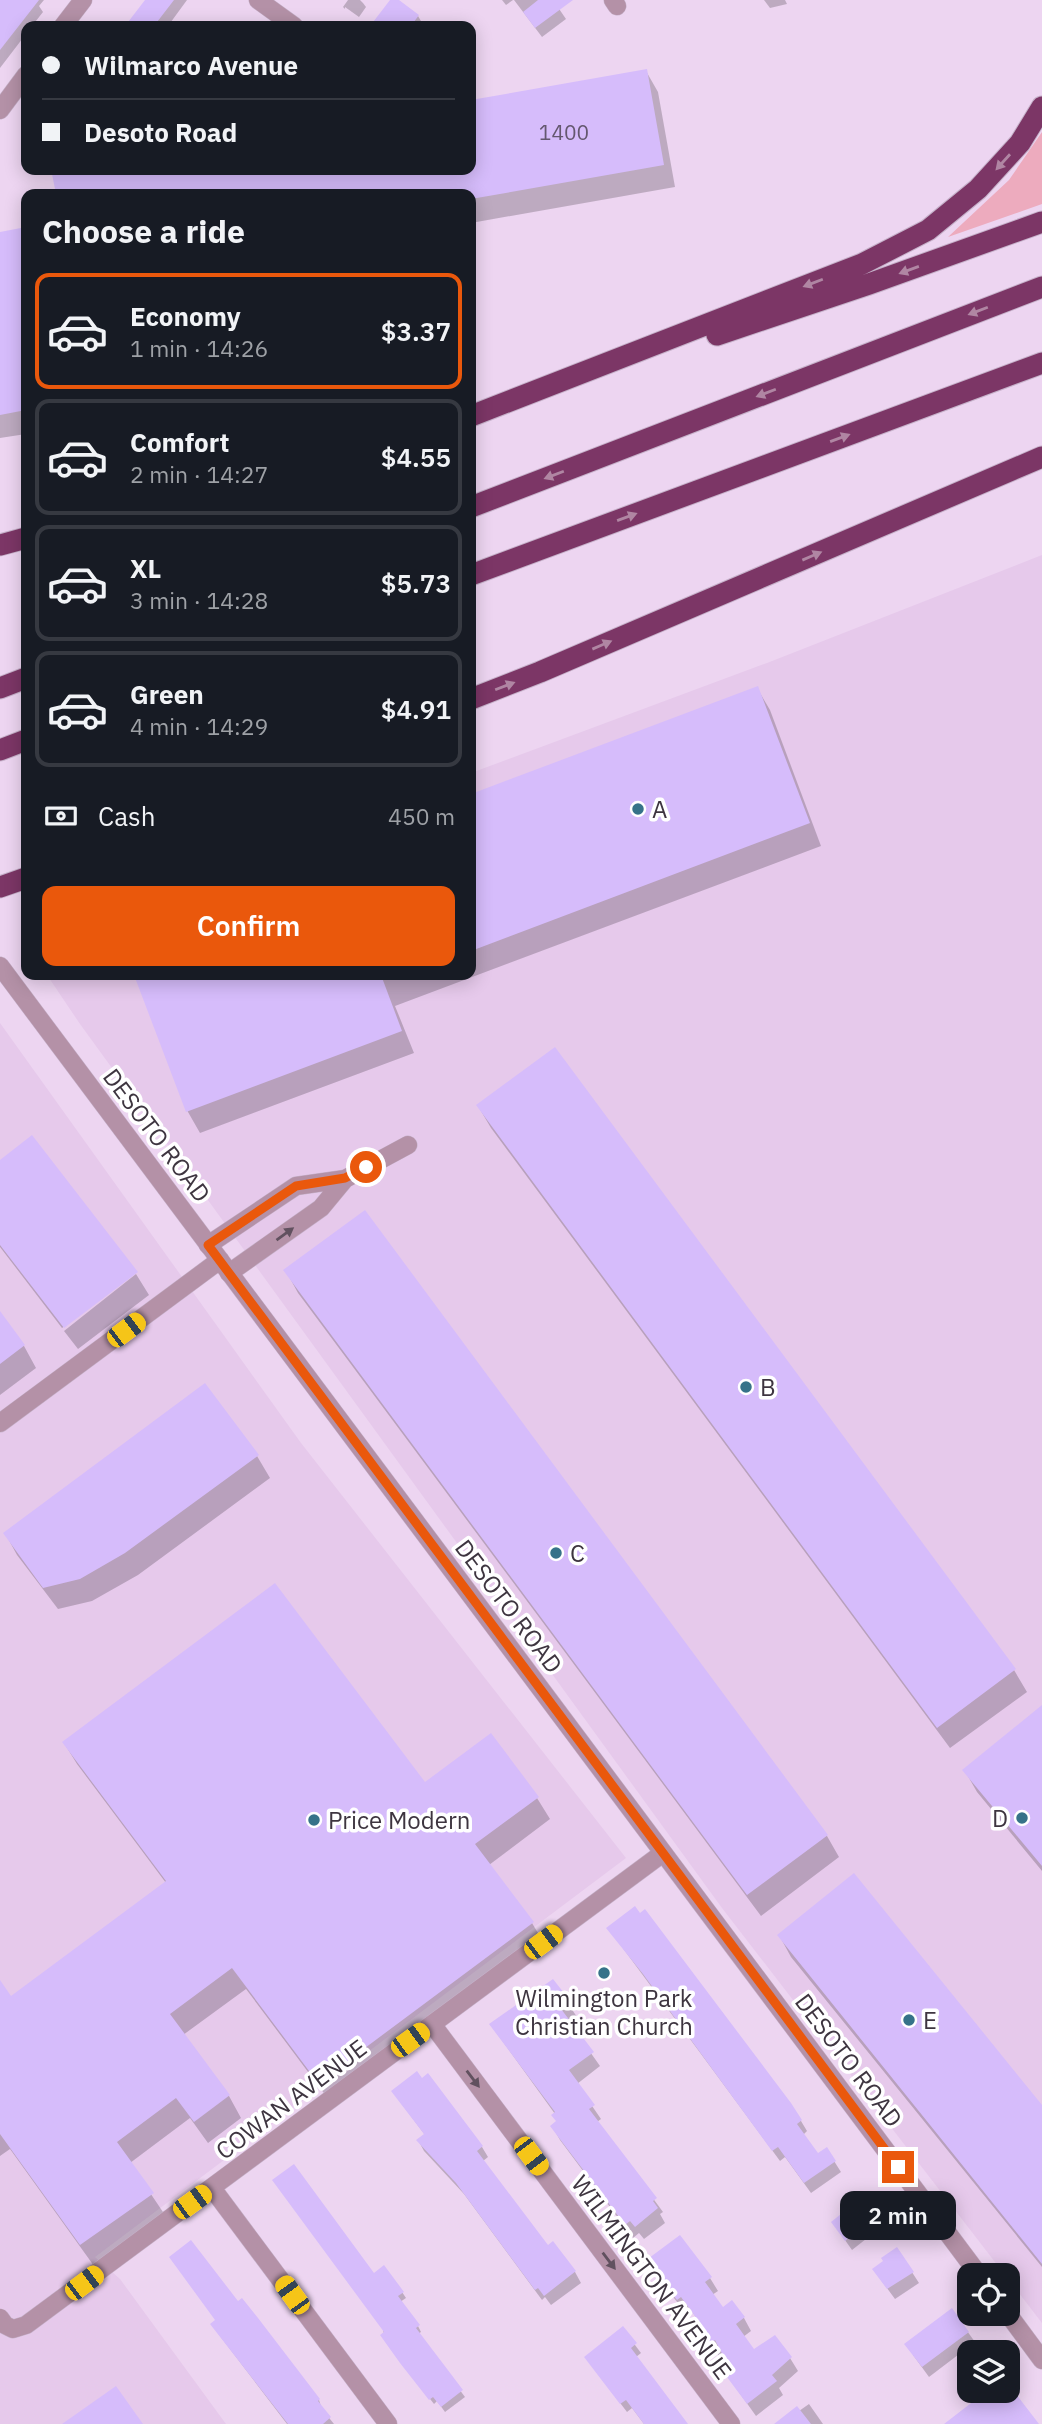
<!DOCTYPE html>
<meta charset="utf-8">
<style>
body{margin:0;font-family:"IBM Plex Sans",sans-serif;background:#242831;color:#f1f3f6;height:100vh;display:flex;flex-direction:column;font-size:26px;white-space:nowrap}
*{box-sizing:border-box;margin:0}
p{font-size:23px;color:#9ea1a6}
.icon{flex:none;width:38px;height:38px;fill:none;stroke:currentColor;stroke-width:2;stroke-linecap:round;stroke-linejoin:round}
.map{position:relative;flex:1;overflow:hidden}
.panel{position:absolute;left:21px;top:189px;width:455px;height:791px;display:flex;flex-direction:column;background:#171b24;border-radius:14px;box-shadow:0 4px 18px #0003}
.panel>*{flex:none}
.guide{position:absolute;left:21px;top:21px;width:455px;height:154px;border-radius:14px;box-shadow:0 4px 18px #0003;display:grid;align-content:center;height:154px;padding:0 21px;background:#171b24}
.fabs{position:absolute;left:957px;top:2263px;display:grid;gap:14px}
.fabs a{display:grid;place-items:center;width:63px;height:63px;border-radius:14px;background:#171b24;box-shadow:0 4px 18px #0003;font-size:35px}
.end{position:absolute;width:32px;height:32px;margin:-16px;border:9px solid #ea580c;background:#fff;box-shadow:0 0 0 4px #fff}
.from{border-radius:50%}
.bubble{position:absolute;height:49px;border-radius:14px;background:#171b24;box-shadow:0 4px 18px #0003;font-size:23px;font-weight:600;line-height:49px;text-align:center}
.car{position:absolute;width:21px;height:42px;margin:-21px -10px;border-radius:9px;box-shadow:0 0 5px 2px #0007;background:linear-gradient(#f5c518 24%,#345 0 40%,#f5c518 0 76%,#345 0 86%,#f5c518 0)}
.guide b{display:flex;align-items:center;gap:24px;height:66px;font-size:26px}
.guide b+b{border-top:2px solid #363941}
.guide i{width:18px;height:18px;background:#f1f3f6}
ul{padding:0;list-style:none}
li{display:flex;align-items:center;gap:21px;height:116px;margin:0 14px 10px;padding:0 7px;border:4px solid #363941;border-radius:14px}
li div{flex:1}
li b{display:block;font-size:26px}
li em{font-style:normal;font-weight:600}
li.active{border-color:#ea580c}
li>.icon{width:63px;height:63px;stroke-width:1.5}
h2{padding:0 21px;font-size:32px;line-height:84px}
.pay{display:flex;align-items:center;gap:18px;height:77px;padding:0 21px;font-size:26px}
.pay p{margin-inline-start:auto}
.action{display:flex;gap:14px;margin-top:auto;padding:14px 21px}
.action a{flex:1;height:80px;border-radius:14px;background:#ea580c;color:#fff;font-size:28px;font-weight:600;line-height:80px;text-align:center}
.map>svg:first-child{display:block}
.built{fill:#e6c9eb}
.green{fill:#edabbe}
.shadow{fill:#0003}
.building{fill:#d6bcfb}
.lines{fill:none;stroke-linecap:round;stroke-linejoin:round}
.minor-casing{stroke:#c6b2ca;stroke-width:19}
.tertiary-casing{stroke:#c6b2ca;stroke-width:19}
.motorway-casing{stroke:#c6b2ca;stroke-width:23}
.minor{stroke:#b491a7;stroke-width:18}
.tertiary{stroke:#b491a7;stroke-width:18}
.motorway{stroke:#7c3666;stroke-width:21}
.oneway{fill:#b086a3}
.oneway2{fill:#61515f}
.route{stroke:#ea580c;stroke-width:9}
.poi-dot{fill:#367289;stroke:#fff;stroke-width:2.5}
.labels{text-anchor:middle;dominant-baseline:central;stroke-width:7;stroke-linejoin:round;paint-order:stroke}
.number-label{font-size:21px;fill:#64576f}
.poi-label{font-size:24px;fill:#3e3540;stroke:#fff;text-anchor:start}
.street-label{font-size:24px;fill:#3e3540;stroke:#fff}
</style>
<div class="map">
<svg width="1042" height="2424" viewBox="0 0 1042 2424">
<rect width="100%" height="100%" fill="#edd5f1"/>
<path class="built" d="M1042,555V2323L1008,2279V2275H1005L722,1908L80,1024L47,975H471V773L767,663Z
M0,1023L301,1443L626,1858L95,2257L120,2279L226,2424H0Z"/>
<path class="green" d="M1042,132V204L948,237L1009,180Z"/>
<path class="shadow" d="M0,0H44L39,6L43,12L32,26H26V34L0,68Z
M146,0H187L168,26H127Z
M348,0H360L363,3L366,7L359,17L345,7V9L343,7Z
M392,0H396L418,16L424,26H377L375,23Z
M502,0H513L506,5Z
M514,0H553L566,19L542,37Z
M764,0H785L787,4L770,8Z
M646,71L658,92L675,187L471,223V194H58L54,175L84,170H471V101Z
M26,229V434L0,438V234Z
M757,688L770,710L821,846L395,1006L414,1053L200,1133L188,1112L135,975H471V796Z
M478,1106L1014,1670L1027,1692L950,1748L491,1128Z
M0,1162L135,1272L62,1328L0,1247Z
M286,1271L827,1836L839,1857L761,1916L298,1293Z
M136,1274L149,1295L78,1349L64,1331Z
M0,1314L24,1346L36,1368L0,1395Z
M257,1456L270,1478L138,1575L92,1601L58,1609L17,1555L5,1533Z
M1042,1707V1871L977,1792L965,1771Z
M64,1743L537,1798L550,1819L489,1865L532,1923L545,1945L332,2104L246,1989L183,2035L229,2096L241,2118L208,2143L190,2118L130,2163L165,2215L94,2266L10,2149L0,2156V1984L11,1998L166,1883L77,1764Z
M645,1911L801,2121L807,2131L803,2135L818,2156L834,2161L841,2172L811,2193L785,2157L780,2161L608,1928Z
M779,1935L1042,2108V2267L791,1957Z
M553,1981L577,2017L569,2022L600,2066L577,2084L601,2119L597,2122L663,2212L660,2214L665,2223L644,2239L639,2233L633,2238L560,2140L552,2126L557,2122L555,2114L491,2025Z
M393,2092L482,2147L488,2157L483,2161L547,2247L575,2272L581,2283L551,2305L545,2297L542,2300L464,2194L424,2151L418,2140L425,2135Z
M861,2201L880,2228L852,2250L833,2223Z
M897,2249L919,2283L895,2299L881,2280L885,2262Z
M648,2261L710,2278L718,2291L712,2295L722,2309L744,2318L751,2331L743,2337L754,2351L790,2358L798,2371L779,2388L783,2395L756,2416L726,2374L732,2369L723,2352L719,2356L706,2339L699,2326L701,2324L690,2309L685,2312L655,2274Z
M374,2275L402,2292L406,2298L400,2302L418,2326L421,2332L418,2334L465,2397L445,2412L437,2401L434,2404L385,2341Z
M237,2304L319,2400L322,2409L334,2424H287L217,2332Z
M952,2310L975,2342L929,2377L913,2355Z
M623,2329L641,2353L636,2357L686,2424H644L632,2408L627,2412L592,2366Z
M809,2404L823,2424H777L799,2411Z"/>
<path class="building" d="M0,0H39L0,50Z
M145,0H174L154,26H125Z
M390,0H399L419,15L411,26H370Z
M538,0H573L535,28L523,12Z
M647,69L664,165L471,199V194H56L52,174L74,170H471V100Z
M26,227V410L0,415V232Z
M758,686L810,823L471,951V794Z
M134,975H381L402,1031L186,1112Z
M555,1047L1016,1669L937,1728L476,1105Z
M32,1135L138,1272L64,1328L0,1245V1160Z
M365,1210L828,1835L747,1895L283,1270Z
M0,1311L25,1345L0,1364Z
M205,1383L259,1455L125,1553L80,1579L43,1588L3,1533Z
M275,1583L425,1782L491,1733L539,1797L475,1844L534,1922L318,2083L232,1968L170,2014L230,2095L194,2122L176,2098L117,2142L154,2193L80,2245L0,2134V1980L11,1996L166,1881L62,1742Z
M1042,1705V1866L962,1770Z
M854,1873L1042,2105V2264L777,1935Z
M635,1906L640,1913L645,1909L791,2103L802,2120L797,2124L818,2153L827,2147L836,2161L804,2183L778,2147L772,2151L643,1974L606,1928Z
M553,1979L571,2002L561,2009L594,2052L569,2070L595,2105L589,2109L657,2198L653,2201L658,2208L635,2227L630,2221L625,2225L556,2134L550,2126L556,2121L551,2115L555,2112L489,2024Z
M417,2071L422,2078L428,2073L483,2146L477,2151L548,2245L553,2241L576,2271L544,2296L538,2288L535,2290L456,2183L416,2140L424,2134L391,2091Z
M294,2164L374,2273L384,2265L404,2292L398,2296L420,2325L416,2328L463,2390L441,2407L433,2397L429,2400L400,2363L380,2335L384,2332L272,2180Z
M861,2198L876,2216L845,2241L831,2222Z
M680,2235L712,2277L705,2282L723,2307L732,2300L745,2317L736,2324L754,2349L775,2335L792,2357L772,2375L777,2381L747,2404L724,2373L730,2369L715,2340L710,2344L696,2326L700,2323L681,2297L677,2300L645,2261Z
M191,2240L238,2301L242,2298L258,2318L320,2399L318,2401L331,2417L323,2424H288L210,2324L215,2320L169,2257Z
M897,2247L914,2272L887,2289L872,2269L883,2261L881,2258Z
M952,2308L969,2332L922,2367L904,2344Z
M623,2326L637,2343L631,2348L688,2424H644L626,2400L620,2404L584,2357Z
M116,2386L143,2424H62Z
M988,2390H1013L1039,2424H944Z
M797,2406L811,2424H774Z"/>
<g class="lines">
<defs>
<path id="minor" d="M258,0L294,26
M613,0L617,6
M63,26L83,0
M0,110L26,75
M208,1245L296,1186L345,1179L408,1145
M229,1273L321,1208L345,1179
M0,1423L220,1260
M432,2024L731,2424
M212,2188L388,2424
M0,2318L5,2325L13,2329L26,2325L663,1853"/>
<path id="tertiary" d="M0,966L979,2275
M1008,2314L1042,2360"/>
<path id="motorway" d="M717,335L869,284L1042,222
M471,416L862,264L928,230L978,189L1020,143L1042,107
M471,507L1042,287
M0,545L26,538
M471,575L1042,363
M0,688L26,678
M471,699L540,672L1042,457
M0,750L26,740
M0,887L26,878"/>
</defs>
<use href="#minor" class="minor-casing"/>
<use href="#tertiary" class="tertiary-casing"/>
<use href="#motorway" class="motorway-casing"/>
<use href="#minor" class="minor"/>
<use href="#tertiary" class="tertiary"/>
<use href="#motorway" class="motorway"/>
</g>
<defs><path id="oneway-solid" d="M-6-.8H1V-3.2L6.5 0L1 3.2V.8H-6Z" transform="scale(1.75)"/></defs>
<g class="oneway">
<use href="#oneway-solid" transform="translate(1003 162) rotate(132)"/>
<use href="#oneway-solid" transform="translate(909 270) rotate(160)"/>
<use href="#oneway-solid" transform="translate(813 283) rotate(159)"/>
<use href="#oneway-solid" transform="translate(978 311) rotate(159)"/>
<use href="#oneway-solid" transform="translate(766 393) rotate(159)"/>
<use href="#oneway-solid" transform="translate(840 438) rotate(-20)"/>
<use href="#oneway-solid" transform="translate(554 475) rotate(159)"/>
<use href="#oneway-solid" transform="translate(627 517) rotate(-20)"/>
<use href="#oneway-solid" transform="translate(812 556) rotate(-23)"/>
<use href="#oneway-solid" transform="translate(602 645) rotate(-23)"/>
<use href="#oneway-solid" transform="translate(505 686) rotate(-21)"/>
</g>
<g class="oneway2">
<use href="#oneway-solid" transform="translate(285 1234) rotate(-36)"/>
<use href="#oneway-solid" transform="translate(473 2079) rotate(53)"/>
<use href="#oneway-solid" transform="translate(609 2261) rotate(53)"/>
</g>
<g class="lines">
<path class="route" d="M366,1167L345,1178L296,1186L208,1245L898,2167"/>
</g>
<g class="poi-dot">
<circle cx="638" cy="809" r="7"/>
<circle cx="746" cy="1387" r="7"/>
<circle cx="556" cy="1553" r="7"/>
<circle cx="1022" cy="1818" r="7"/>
<circle cx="314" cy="1820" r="7"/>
<circle cx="604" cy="1973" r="7"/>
<circle cx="909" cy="2020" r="7"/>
</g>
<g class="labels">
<g class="number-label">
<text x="564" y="132">1400</text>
</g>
<g class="poi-label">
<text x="652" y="809">A</text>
<text x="760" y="1387">B</text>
<text x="570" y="1553">C</text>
<text x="1008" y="1818" text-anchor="end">D</text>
<text x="328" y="1820">Price Modern</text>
<text x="604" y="1998" text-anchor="middle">Wilmington Park<tspan x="604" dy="28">Christian Church</tspan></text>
<text x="923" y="2020">E</text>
</g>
<g class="street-label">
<text transform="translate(157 1135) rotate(53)">DESOTO ROAD</text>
<text transform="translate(509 1606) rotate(53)">DESOTO ROAD</text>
<text transform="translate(849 2060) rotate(53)">DESOTO ROAD</text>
<text transform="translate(291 2099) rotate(-37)">COWAN AVENUE</text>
<text transform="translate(652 2277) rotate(53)">WILMINGTON AVENUE</text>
</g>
</g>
</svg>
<div class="fabs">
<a><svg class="icon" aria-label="locate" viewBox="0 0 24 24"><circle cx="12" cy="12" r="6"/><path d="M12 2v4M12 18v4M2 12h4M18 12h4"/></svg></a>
<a><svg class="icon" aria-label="layers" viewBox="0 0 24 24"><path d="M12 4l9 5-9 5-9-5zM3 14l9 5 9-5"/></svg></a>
</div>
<i class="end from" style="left:366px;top:1167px"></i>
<i class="end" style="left:898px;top:2167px"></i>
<div class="bubble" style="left:840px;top:2191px;width:116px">2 min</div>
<i class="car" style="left:126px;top:1330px;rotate:53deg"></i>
<i class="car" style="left:543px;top:1942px;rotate:53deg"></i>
<i class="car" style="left:410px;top:2040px;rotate:54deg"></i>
<i class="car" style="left:531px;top:2156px;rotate:143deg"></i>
<i class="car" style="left:192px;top:2202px;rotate:54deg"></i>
<i class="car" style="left:84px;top:2283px;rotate:53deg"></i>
<i class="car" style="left:292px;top:2295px;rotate:324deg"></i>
<div class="guide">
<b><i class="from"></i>Wilmarco Avenue</b>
<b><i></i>Desoto Road</b>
</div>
<section class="panel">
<h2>Choose a ride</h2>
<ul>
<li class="active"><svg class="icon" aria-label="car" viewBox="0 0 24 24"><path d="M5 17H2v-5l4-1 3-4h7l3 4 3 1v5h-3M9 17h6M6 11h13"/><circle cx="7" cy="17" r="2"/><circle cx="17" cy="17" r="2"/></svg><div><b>Economy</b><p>1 min · 14:26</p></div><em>$3.37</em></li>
<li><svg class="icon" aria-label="car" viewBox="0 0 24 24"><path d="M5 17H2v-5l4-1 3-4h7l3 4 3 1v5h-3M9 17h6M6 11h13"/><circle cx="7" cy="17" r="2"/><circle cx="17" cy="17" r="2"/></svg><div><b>Comfort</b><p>2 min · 14:27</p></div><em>$4.55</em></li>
<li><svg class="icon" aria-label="car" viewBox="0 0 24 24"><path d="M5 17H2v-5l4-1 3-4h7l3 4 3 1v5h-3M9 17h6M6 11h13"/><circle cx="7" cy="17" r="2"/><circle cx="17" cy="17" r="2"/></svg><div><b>XL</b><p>3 min · 14:28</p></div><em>$5.73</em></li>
<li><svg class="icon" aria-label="car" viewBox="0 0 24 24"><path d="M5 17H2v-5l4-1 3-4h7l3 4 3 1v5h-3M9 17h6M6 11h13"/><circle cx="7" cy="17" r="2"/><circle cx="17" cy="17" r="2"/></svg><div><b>Green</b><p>4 min · 14:29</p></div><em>$4.91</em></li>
</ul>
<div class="pay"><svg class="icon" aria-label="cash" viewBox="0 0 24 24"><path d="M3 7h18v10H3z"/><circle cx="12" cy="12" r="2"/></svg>Cash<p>450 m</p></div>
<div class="action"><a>Confirm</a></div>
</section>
</div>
